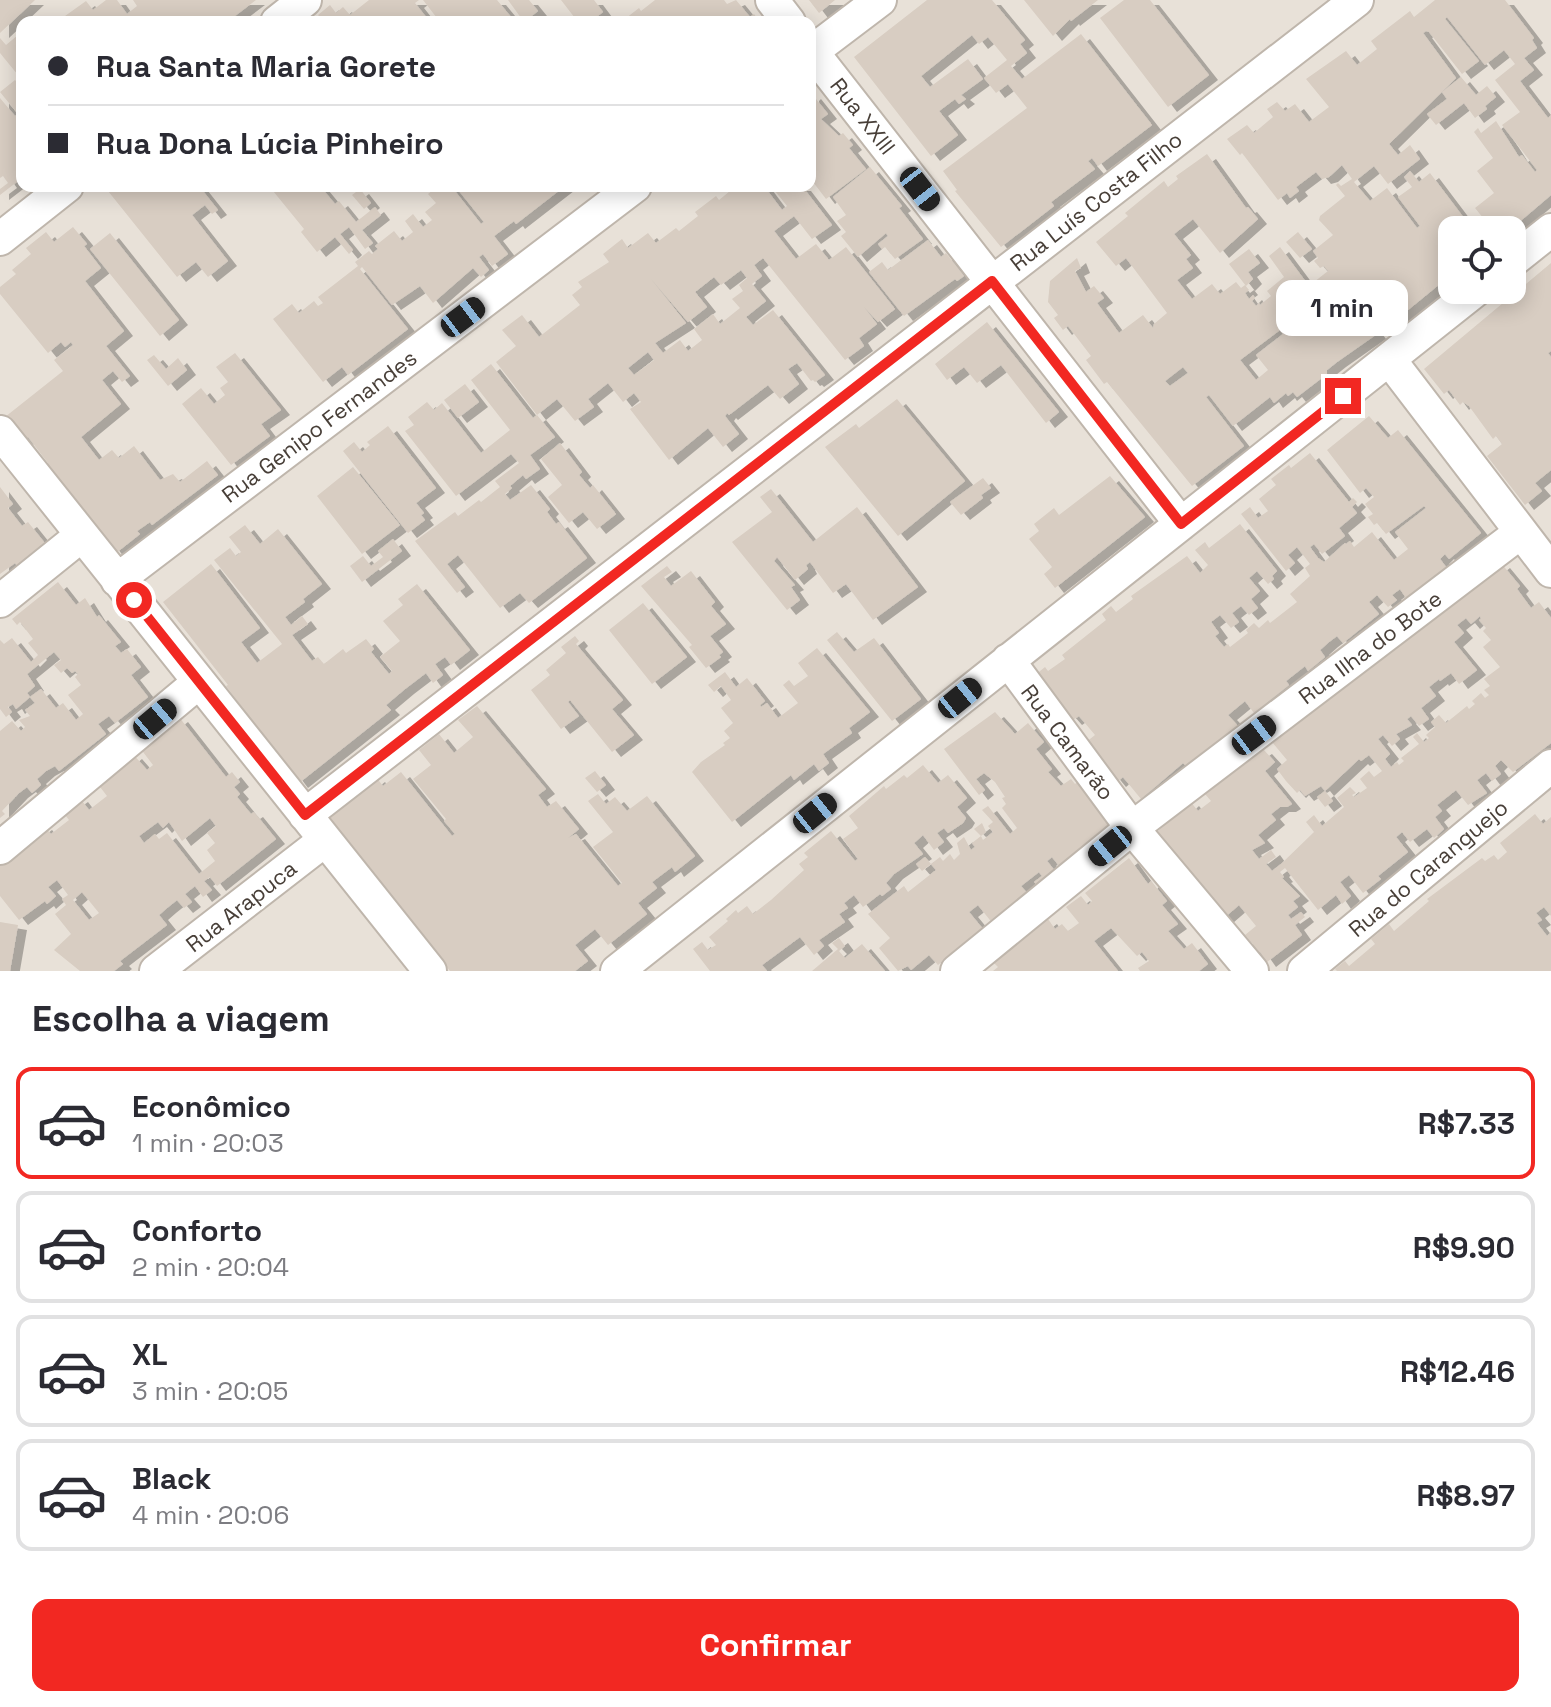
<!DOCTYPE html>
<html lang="pt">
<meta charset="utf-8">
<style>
body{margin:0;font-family:"Space Grotesk",sans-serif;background:#f7f7f7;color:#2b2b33;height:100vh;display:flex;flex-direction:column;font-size:30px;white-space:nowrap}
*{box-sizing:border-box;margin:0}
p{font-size:26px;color:#7c7c81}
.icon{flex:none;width:44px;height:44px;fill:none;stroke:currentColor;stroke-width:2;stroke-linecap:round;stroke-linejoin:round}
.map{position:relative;height:971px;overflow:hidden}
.sheet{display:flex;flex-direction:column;background:#fff;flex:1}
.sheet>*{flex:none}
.top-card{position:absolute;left:16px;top:16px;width:800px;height:176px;border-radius:16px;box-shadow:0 4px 20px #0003;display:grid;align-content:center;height:176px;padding:0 32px;background:#fff}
.controls{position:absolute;left:1438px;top:216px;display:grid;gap:16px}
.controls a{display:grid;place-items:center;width:88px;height:88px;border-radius:16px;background:#fff;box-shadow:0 4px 20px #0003;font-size:40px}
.end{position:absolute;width:36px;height:36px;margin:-18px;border:10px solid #f22822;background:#fff;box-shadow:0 0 0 4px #fff}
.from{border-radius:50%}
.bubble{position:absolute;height:56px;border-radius:16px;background:#fff;box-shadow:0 4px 20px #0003;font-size:26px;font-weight:600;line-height:56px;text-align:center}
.car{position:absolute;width:24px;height:48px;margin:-24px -12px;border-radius:10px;box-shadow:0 0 6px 2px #0007;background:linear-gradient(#222 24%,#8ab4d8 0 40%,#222 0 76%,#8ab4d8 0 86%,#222 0)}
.top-card b{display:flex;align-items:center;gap:28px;height:76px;font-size:30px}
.top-card b+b{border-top:2px solid #e1e1e2}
.top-card i{width:20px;height:20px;background:#2b2b33}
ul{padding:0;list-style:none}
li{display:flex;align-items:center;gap:24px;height:112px;margin:0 16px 12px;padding:0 16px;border:4px solid #e1e1e2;border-radius:16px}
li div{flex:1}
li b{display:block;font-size:30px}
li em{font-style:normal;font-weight:600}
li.selected{border-color:#f22822}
li>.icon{width:72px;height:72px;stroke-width:1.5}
h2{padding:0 32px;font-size:36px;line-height:96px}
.primary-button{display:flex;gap:16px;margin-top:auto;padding:16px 32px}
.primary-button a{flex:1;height:92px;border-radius:16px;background:#f22822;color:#fff;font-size:32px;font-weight:600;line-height:92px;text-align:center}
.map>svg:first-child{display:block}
.residential{fill:#e8e1d8;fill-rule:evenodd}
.building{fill:#d8cdc2;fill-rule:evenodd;filter:url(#shadow)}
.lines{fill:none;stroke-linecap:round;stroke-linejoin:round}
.street-casing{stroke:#bfb6ac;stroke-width:36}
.street{stroke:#fff;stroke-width:32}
.route{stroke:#f22822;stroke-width:10}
.labels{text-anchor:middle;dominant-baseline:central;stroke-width:6;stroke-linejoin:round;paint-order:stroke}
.street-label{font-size:22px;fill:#483f38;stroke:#fff}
</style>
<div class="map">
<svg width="1551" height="971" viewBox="0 0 1551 971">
<defs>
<filter id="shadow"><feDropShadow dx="9" dy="5" stdDeviation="0" flood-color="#0004"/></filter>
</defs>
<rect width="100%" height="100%" fill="#f4efe9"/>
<path class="residential" d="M0,0H1551V971H0ZM22,22H810V186H22ZM1452,230H1512V290H1452Z"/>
<path class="building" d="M0,0H35L0,33Z
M106,0H117L127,14L137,6L133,0H256L227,22H70L65,16L86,1L93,10Z
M369,0H419L415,3L430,22H324L318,15L330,5L336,13L343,7L350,15Z
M423,0H497L511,17L505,22H440Z
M508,0H529L538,11L524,22Z
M561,0H594L603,12L590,22H578Z
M655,0H724L727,4L736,0L750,17L754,14L760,22H621L639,8L641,11Z
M809,0H835L819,13Z
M927,0H992L1025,40L1020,44L1027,53L1011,66L1022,79L1081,34L1152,125L1098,166L1092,158L1088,161L1095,169L1051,202L1054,206L1001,247L955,191L957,190L943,171L1027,108L1008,84L996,93L984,78L1007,60L988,37L979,44L972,35L921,76L930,87L968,59L983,79L961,95L966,99L959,104L955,99L939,111L958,135L931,156L854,57Z
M1024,0H1098L1071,21L1070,19L1053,36Z
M1124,0H1150L1209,75L1168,107L1100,18Z
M1435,0H1505L1534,38L1532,40L1537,48L1524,58L1534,70L1520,81L1548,118L1551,115V195L1510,230H1493L1475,208L1494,193L1477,171L1493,158L1474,132L1478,128L1481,133L1496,121L1519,157L1522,155L1535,172L1537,170L1502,125L1520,112L1495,80L1515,64L1504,50L1485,65L1447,17L1445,19L1479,61L1462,74L1429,32L1426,31L1423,33L1456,78L1389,144L1398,155L1410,145L1420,159L1388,184L1374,166L1354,182L1370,201L1387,188L1417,228L1420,226L1398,197L1412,187L1404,177L1410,171L1419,182L1430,173L1473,230H1452V274L1397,319L1386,303L1366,319L1377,334L1337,362L1327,370V374L1297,397L1293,392L1288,396L1286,393L1274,403L1270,397L1233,426L1209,395L1206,397L1244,446L1192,486L1107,382L1104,384L1086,360L1091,356L1068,326L1063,330L1054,318L1058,315L1048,302L1050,281L1077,258L1081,268L1075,271L1086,292L1094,286L1104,298L1097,303L1119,333L1143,315L1153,328L1154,324L1167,313L1126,258L1116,266L1096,242L1128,216L1125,213L1164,181L1168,187L1178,179L1176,176L1207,154L1246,208L1248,207L1258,219L1220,253L1193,219L1174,234L1191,255L1186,259L1193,268L1177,280L1192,299L1212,284L1220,294L1236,282L1241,288L1245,285L1249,290L1245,293L1249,299L1253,295L1255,298L1252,301L1256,306L1259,303L1260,305L1271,296L1267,291L1284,277L1269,256L1280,247L1309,286L1328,271L1324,266L1320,268L1314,261L1318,258L1313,251L1333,235L1319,220L1320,216L1345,196L1336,185L1338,183L1341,186L1352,179L1342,165L1329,177L1322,179L1316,172L1296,187L1299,191L1290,198L1287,193L1278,200L1242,153L1240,155L1227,139L1247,125L1254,133L1273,117L1267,109L1277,102L1285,111L1295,104L1309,122L1329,107L1306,79L1346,51L1357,65L1377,49L1371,41L1410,11L1414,17ZM1280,330L1283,334L1256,355L1268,370L1256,380L1240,360ZM1183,367L1188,373L1170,386L1165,381Z
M18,35L22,40V80L0,53V38L6,45Z
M1461,77L1476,95L1487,86L1496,97L1485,106L1487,109L1475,118L1464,103L1436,125L1427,114L1447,99L1442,92Z
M15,80L22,88V178L0,195V189L8,183L3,176L0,178V98L15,116L18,114L0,92Z
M812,94L828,114L821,119L839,136L843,133L853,145L849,148L866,169L826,199L810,178L816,173L812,168L810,170V96Z
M870,167L902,206L899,208L923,239L895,259L885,247L882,249L878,244L888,236L886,233L858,257L841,236L846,232L837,221L846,215L833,197Z
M104,186H199L218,210L212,214L205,205L192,215L228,261L208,277L196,262L177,277Z
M269,186H320L335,204L339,201L356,222L375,207L381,215L362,230L373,243L365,249L349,227L340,234L353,250L349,254L335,237L317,252L301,232L304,229Z
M438,186H451L481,224L484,222L455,186H565L516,224L514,221L494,236L508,254L492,266L483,254L479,257L489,270L481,277L473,268L433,303L420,286L392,305L362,267L360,269L408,329L348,375L342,367L323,382L273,319L292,304L299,313L314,301L318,306L323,303L318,297L358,266L355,262L369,251L372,254L378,249L375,246L394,231L402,241L413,232L405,221L413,214L423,227L432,220L425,212L436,203L428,194Z
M726,186H764L782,210L787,206L771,186H802L832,225L812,239L794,216L774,231L796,259L816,244L829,260L846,247L895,309L878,322L864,307L877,324L859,338L864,346L845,360L763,258L754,265L762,276L752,284L766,301L746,317L753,325L773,310L825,375L815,382L813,380L811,381L797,363L788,369L799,384L780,399L768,385L729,415L727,413L725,416L739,434L723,447L708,428L669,460L630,409L641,402L634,393L623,402L608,383L588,399L594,407L575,421L557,399L537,415L496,362L516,346L502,330L522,315L539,337L580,305L572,295L582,287L578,282L609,262L603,254L622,239L628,248L648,233L656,243L676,228L679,231L698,216L695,212L716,196L719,200L730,191ZM741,270L747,278L739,285L743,291L732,299L740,308L720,324L713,314L694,329L702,340L688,351L680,340L663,353L655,343L686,323L651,279L688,322L707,307L695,292L714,277L721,285ZM648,352L654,360L634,375L628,368Z
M360,189L371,203L364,209L352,195Z
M73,227L87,244L84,246L101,268L85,281L124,331L106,346L130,376L122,382L113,371L102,380L121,404L81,437L99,460L112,450L119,458L134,446L160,480L173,474L180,482L207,461L218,475L152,525L150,522L137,531L140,534L116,553L45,465L48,463L28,437L24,440L5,417L63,371L54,360L73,345L71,342L65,347L61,342L48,353L0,294V287L16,274L12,270L31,254L26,248L46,232L54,242Z
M1298,232L1312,249L1300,258L1286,242Z
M110,233L179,320L160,336L90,249Z
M928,240L941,257L946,253L964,276L957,281L955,279L904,316L869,272L882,262L888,270Z
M1249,249L1260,263L1248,272L1253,279L1246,286L1229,264Z
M1551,263V351L1548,353L1551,357V470L1535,483L1542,491L1525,505L1487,456L1502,444L1496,436L1493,439L1469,406L1463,402L1460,405L1449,390L1444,394L1424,369Z
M987,322L1059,412L1046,423L1001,365L977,383L964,367L947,380L935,364Z
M235,353L281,410L261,424L270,436L231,465L182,404L201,388L214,404L225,395L220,388L228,382L216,367Z
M154,355L166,369L178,358L187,370L168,386L147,360Z
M491,364L533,418L537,415L555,437L530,455L540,469L526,479L523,475L510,486L512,488L505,494L510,500L531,485L550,509L547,512L556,524L559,522L587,558L529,603L520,593L500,608L458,555L447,564L465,587L457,593L415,541L455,512L458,516L479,500L481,502L500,487L495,481L519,463L511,454L456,496L405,431L414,425L408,417L427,402L434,410L442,403L481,453L510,430L471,380Z
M465,384L479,402L458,418L444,400Z
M897,399L965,481L898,536L825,447L856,424L859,428Z
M1369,416L1388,438L1398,430L1481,533L1449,559L1445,554L1440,559L1446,567L1406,598L1400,589L1392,595L1397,600L1388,607L1377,595L1369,602L1379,614L1343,643L1337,636L1329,642L1320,650L1325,657L1308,671L1305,666L1286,681L1289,685L1254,713L1245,701L1228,715L1238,726L1187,767L1183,763L1141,799L1123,777L1117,782L1085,743L1095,735L1079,716L1073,720L1034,676L1045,667L1048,671L1065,659L1062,655L1106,620L1102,614L1111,606L1116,612L1133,599L1131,596L1187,556L1200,573L1208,565L1195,550L1205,542L1209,548L1240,524L1277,571L1272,576L1274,579L1268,584L1257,571L1249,578L1260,591L1251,599L1258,608L1249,615L1241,606L1232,613L1239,622L1231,628L1220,615L1211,622L1219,633L1215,636L1224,647L1228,644L1230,647L1248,633L1246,630L1254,623L1259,628L1268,620L1270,623L1297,602L1290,594L1310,576L1305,568L1310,564L1297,547L1288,555L1295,563L1286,571L1241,514L1250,507L1258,518L1268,511L1259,499L1276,485L1271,479L1289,465L1291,468L1310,453L1349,502L1353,498L1357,502L1352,507L1357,513L1339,528L1345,536L1322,554L1314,544L1310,547L1318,558L1324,562L1345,543L1346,544L1350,541L1354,547L1372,532L1394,560L1408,549L1395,532L1426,508L1424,506L1386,534L1377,523L1374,525L1368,517L1373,514L1365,504L1374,497L1366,488L1360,493L1327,450Z
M388,426L436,488L416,503L424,513L421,515L425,520L408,533L343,451L354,442L362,452L370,445L367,442Z
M560,443L582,472L579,475L590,488L593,485L616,514L597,529L583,512L569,523L548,497L562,485L541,459Z
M353,467L400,525L362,554L317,496Z
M1110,476L1145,517L1055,588L1044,574L1052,567L1029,539L1039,531L1034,524L1054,508L1059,515Z
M983,478L991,488L981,495L983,498L961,515L950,502Z
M0,487L13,504L8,508L22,526L28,522L48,547L20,569L15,563L0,574Z
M771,489L813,542L857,507L918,587L873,620L846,584L833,593L810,562L806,565L808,569L795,580L777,557L774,561L795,585L791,587L800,600L787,610L732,542L772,512L760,497Z
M245,525L260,544L278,529L322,584L303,599L305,602L285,617L291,625L302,616L308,624L292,635L312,661L318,657L324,664L343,649L346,653L366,639L374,649L371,652L389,674L392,671L380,657L400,641L383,621L403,605L398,599L417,584L470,650L451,665L445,657L435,664L443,675L433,683L426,673L405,689L386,705L391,710L299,783L226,686L228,685L163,602L211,564L260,628L241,642L257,663L282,644L214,560L230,548L236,556L241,552L229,537Z
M393,539L402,551L362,582L350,566L363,556L371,566L383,557L378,551Z
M1501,563L1520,586L1517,589L1531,608L1539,602L1551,618V743L1513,772L1501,760L1495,766L1501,774L1492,781L1486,773L1477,780L1487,793L1468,805L1456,790L1437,805L1442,811L1435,817L1444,829L1434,838L1427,829L1410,842L1402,832L1396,837L1408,852L1378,876L1381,879L1363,893L1349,875L1340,882L1351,896L1342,904L1336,895L1318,910L1285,868L1280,872L1284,877L1282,878L1300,896L1293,901L1298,907L1288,915L1291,919L1301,912L1305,917L1295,925L1302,935L1267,962L1260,952L1254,957L1248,948L1253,944L1245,935L1256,926L1239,905L1224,918L1155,834L1190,801L1198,811L1211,801L1205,794L1236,770L1234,767L1263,749L1275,762L1265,771L1292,804L1287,807H1280L1271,814L1276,820L1258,835L1265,843L1252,850L1259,859L1271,850L1276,857L1266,864L1272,871L1281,864L1314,832L1306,822L1314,815L1322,826L1344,807L1337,798L1350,787L1356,793L1352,795L1354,797L1367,788L1360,779L1369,771L1374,777L1382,771L1369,755L1361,761L1359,759L1325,791L1333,801L1325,807L1317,797L1325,791L1321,786L1305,796L1300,790L1297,793L1286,781L1277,769L1287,760L1272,742ZM1480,616L1481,619L1479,620L1486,628L1483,631L1491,640L1483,647L1500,667L1484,679L1490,686L1484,690L1489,695L1485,698L1481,693L1472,701L1475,704L1469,709L1467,706L1446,723L1439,715L1431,722L1435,727L1426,735L1429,738L1424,742L1417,733L1413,737L1419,744L1401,758L1404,761L1399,765L1397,762L1391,767L1385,759L1390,754L1378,739L1383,735L1392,746L1400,739L1396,734L1412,725L1407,719L1411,716L1419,726L1429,719L1421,708L1436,696L1429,687L1439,679L1440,681L1451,673L1459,684L1477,670L1454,642L1464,633L1457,625L1466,618L1471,624Z
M667,566L672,572L664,577L671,586L691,571L715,602L711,606L726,624L710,636L723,652L719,655L721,657L706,668L689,647L692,645L641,586Z
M58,582L76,605L85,598L97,617L99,615L121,642L115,646L121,653L127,649L141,667L131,675L148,697L115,723L109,716L98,724L106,734L59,771L55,766L46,771L37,779L41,785L32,793L27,787L19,793L2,811L5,814L0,818V731L12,721L21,731L25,727L19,720L30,716L25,710L35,703L30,697L16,709L13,704L8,707L12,712L6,717L0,709V640L4,644L12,638L31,662L38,655L28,643L33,639L20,622L17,625L12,619ZM54,652L61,660L54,665L61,673L67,668L72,673L75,671L78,674L75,677L81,685L68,695L83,714L76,720L63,703L56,708L41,689L30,697L27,693L35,686L27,674Z
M643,603L687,657L652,684L609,630Z
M837,632L854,652L874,638L921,699L892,721L827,640Z
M575,636L579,641L576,644L623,700L612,709L634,735L612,752L570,700L568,702L579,716L561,729L531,690L550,675L546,670L566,653L561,647Z
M817,648L870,712L849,728L852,733L823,754L829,763L819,771L814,764L794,780L791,775L732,822L692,772L701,762L725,745L723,743L730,738L724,731L733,723L721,708L731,700L721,686L714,692L708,685L725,672L736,687L747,678L765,701L760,705L761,707L767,703L778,718L798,703L783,685L789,680L794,686L808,676L798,663Z
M477,706L546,789L538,795L547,807L556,801L579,829L568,838L576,834L618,886L622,883L593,847L613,832L588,801L598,794L606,804L615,797L627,811L647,796L695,856L675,872L672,867L652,882L657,888L638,903L647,914L608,945L595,929L575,945L588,961L575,971H450L328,815L376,777L383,786L401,772L452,836L455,834L444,821L446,819L413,779L431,765L419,750L439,734L454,753L473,737L458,720Z
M995,712L1015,734L1028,723L1044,742L1036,749L1052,769L1048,772L1061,786L1071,779L1075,784L1079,781L1113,827L1060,867L1052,857L1047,861L1055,871L1037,885L1034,882L1042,876L1039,872L1021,886L1027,893L993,924L978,905L969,912L983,929L938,965L929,955L911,970L908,966L898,971L879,948L890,938L868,914L904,886L908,892L936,870L931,864L922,871L916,864L925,857L931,864L940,857L943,861L950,854L954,860L960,854L957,843L964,837L971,850L975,847L972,843L981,836L974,829L982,823L986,832L981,836L983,840L993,832L988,826L993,822L982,810L988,806L1010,834L1017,828L1002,808L1006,804L1002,798L1005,797L995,782L984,773L976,779L985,790L979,795L944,749Z
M179,717L226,777L232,772L240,782L234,787L240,794L237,797L251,814L254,812L276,839L217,886L210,877L204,881L212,890L203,897L195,886L185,894L192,902L184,908L177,900L167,908L159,915L167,925L120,961L123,964L114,971H80L54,950L71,934L55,914L66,905L62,899L68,895L57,880L48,887L56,896L47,904L45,901L19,920L0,896V858L43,825L51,834L69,820L61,810L79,797L89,810L107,796L97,783L133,754L147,770L153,765L140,748ZM210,818L216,826L207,833L215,843L207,850L215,861L199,874L167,833L159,839L155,834L144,843L139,836L158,822L163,828L169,822L182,841ZM82,892L99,913L89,920L73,900Z
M923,765L938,783L948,775L967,798L957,807L966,818L963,823L948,833L944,828L937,833L944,842L934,850L923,835L914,843L923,854L894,874L886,883L891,889L882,896L880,894L863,907L854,895L844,903L848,908L839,914L845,922L819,940L824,946L814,955L800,937L762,965L767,971H710L693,949L702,942L708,950L716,945L709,937L728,921L726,919L736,910L738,913L747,906L753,914L771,900L804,870L799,864L808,857L804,853L831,831L855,861L858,859L843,839L858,828L849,816L884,786L886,789L904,775L907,778Z
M595,771L606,785L597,792L585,778Z
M1535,814L1543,824L1551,817V916L1544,907L1536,913L1542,920L1537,923L1547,936L1551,932V971H1337L1335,969L1345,961L1349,966L1375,944L1371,939L1389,924L1394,931L1429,901L1427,899L1482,858L1485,861L1494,855L1498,860L1507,852L1500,843Z
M1129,858L1148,884L1151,881L1167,901L1162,905L1178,924L1168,931L1184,949L1192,943L1208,964L1199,971H1140L1138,968L1149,961L1142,952L1137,956L1111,928L1094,941L1118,971H993L998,967L994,963L1002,955L1048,919L1055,929L1062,924L1068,931L1079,923L1066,907L1081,896L1088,905L1092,901L1085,893Z
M0,922L18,925L10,971H0Z
M839,938L845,946L839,951L845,958L862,944L885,971H812L838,949L832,943Z"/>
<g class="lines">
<defs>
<path id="street" d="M772,0L789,22
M277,22L305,0
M810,49L1181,524
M810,53L880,0
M0,239L67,186
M1512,261L1551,230
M1389,359L1551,571
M0,432L430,971
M117,580L635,186
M0,601L82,535
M1008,660L1132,828L1252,971
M305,815L1357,0
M0,848L199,682
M156,971L325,840
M617,971L1476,290
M957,971L1132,828L1521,532
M1304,971L1551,766"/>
</defs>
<use href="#street" class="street-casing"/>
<use href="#street" class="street"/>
</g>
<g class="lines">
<path class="route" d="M134,600L305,815L992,281L1181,524L1343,396"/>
</g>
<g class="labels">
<g class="street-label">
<text transform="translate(863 116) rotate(52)">Rua XXIII</text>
<text transform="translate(1096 201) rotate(-38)">Rua Luís Costa Filho</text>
<text transform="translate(319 426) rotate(-37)">Rua Genipo Fernandes</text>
<text transform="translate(1370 647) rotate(-37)">Rua Ilha do Bote</text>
<text transform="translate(1068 742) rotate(53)">Rua Camarão</text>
<text transform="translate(1428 868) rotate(-40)">Rua do Caranguejo</text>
<text transform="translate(241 906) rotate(-38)">Rua Arapuca</text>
</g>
</g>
</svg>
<div class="controls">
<a><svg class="icon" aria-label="locate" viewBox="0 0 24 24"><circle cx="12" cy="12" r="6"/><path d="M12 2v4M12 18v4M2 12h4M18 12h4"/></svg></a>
</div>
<i class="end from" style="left:134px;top:600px"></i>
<i class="end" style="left:1343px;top:396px"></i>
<div class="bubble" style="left:1276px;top:280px;width:132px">1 min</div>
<i class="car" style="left:920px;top:189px;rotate:142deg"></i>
<i class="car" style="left:463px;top:317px;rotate:53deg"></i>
<i class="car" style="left:960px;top:698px;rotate:51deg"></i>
<i class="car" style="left:155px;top:719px;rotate:50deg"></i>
<i class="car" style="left:1254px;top:735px;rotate:53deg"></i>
<i class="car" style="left:815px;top:813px;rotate:51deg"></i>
<i class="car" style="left:1110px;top:846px;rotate:231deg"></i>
<div class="top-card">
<b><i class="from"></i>Rua Santa Maria Gorete</b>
<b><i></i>Rua Dona Lúcia Pinheiro</b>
</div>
</div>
<section class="sheet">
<h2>Escolha a viagem</h2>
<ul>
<li class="selected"><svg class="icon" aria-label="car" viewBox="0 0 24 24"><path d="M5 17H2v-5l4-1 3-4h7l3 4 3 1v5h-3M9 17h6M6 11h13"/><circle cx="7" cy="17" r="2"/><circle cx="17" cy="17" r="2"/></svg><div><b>Econômico</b><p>1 min · 20:03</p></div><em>R$7.33</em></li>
<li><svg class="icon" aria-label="car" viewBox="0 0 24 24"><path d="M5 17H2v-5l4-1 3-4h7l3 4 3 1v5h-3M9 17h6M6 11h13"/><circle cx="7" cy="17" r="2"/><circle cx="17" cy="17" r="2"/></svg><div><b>Conforto</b><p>2 min · 20:04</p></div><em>R$9.90</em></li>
<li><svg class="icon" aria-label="car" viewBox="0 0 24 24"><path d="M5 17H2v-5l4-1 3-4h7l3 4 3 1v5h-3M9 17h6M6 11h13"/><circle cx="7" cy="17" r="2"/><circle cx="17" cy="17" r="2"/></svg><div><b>XL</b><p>3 min · 20:05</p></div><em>R$12.46</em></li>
<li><svg class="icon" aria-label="car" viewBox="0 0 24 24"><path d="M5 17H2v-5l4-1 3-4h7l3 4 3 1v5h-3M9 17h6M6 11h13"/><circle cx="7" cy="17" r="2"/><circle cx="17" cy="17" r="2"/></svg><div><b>Black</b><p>4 min · 20:06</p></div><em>R$8.97</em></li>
</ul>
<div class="primary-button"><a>Confirmar</a></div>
</section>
